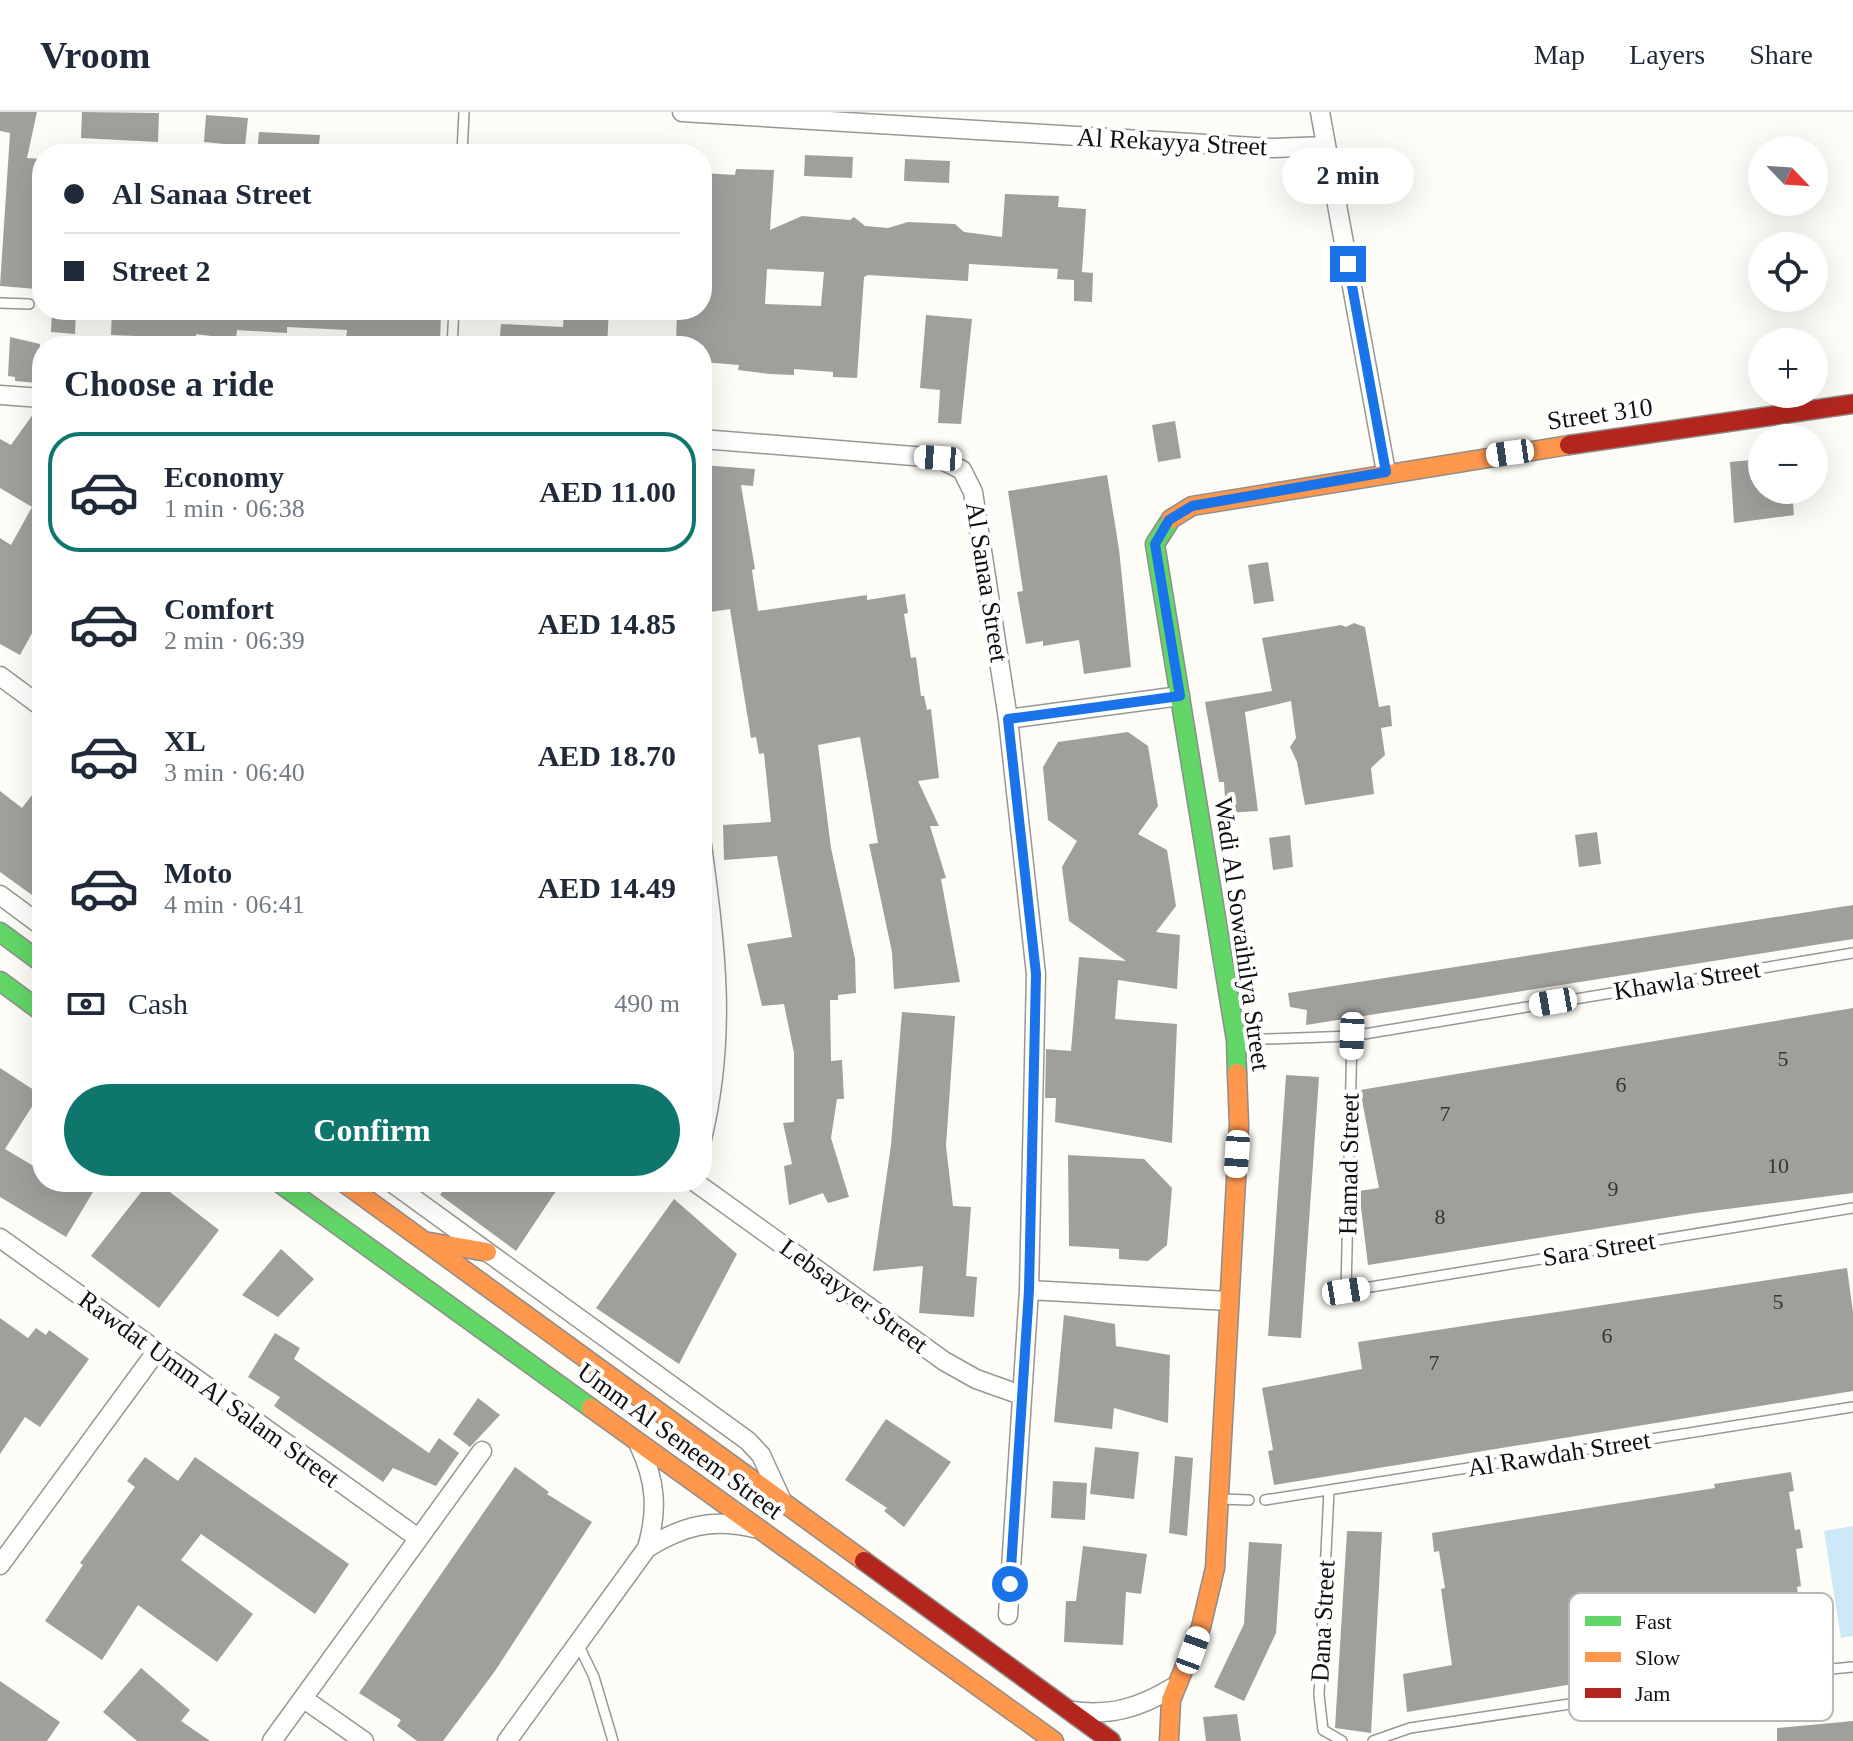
<!DOCTYPE html>
<meta charset="utf-8">
<style>
body{margin:0;font-family:Georgia,serif;background:#f6f6f7;color:#1f2937;height:100vh;display:flex;flex-direction:column;font-size:30px;white-space:nowrap}
*{box-sizing:border-box;margin:0}
p{font-size:26px;color:#747a83}
.icon{flex:none;width:44px;height:44px;fill:none;stroke:currentColor;stroke-width:2;stroke-linecap:round;stroke-linejoin:round}
.map{position:relative;flex:1;overflow:hidden}
.panel{position:absolute;left:32px;top:224px;width:680px;height:856px;display:flex;flex-direction:column;background:#fff;border-radius:32px;box-shadow:0 8px 32px #0002}
.panel>*{flex:none}
.top-card{position:absolute;left:32px;top:32px;width:680px;height:176px;border-radius:32px;box-shadow:0 8px 32px #0002;display:grid;align-content:center;height:176px;padding:0 32px;background:#fff}
.needle{width:52px;rotate:115deg}
.buttons{position:absolute;left:1748px;top:24px;display:grid;gap:16px}
.buttons a{display:grid;place-items:center;width:80px;height:80px;border-radius:50%;background:#fff;box-shadow:0 8px 32px #0002;font-size:40px}
.end{position:absolute;width:36px;height:36px;margin:-18px;border:10px solid #1a73e8;background:#fff;box-shadow:0 0 0 4px #fff}
.from{border-radius:50%}
.bubble{position:absolute;height:56px;border-radius:28px;background:#fff;box-shadow:0 8px 32px #0002;font-size:26px;font-weight:600;line-height:56px;text-align:center}
.car{position:absolute;width:24px;height:48px;margin:-24px -12px;border-radius:10px;box-shadow:0 0 6px 2px #0007;background:linear-gradient(#fff 24%,#345 0 40%,#fff 0 76%,#345 0 86%,#fff 0)}
.top-card b{display:flex;align-items:center;gap:28px;height:76px;font-size:30px}
.top-card b+b{border-top:2px solid #e0e1e3}
.top-card i{width:20px;height:20px;background:#1f2937}
ul{padding:0;list-style:none}
li{display:flex;align-items:center;gap:24px;height:120px;margin:0 16px 12px;padding:0 16px;border:4px solid transparent;border-radius:32px}
li div{flex:1}
li b{display:block;font-size:30px}
li em{font-style:normal;font-weight:600}
li.selected{border-color:#0f766e}
li>.icon{width:72px;height:72px;stroke-width:1.5}
h2{padding:0 32px;font-size:36px;line-height:96px}
.pay{display:flex;align-items:center;gap:20px;height:88px;padding:0 32px;font-size:30px}
.pay p{margin-inline-start:auto}
.action{display:flex;gap:16px;margin-top:auto;padding:16px 32px}
.action a{flex:1;height:92px;border-radius:48px;background:#0f766e;color:#fff;font-size:32px;font-weight:600;line-height:92px;text-align:center}
header{display:flex;align-items:center;gap:48px;box-sizing:border-box;height:112px;padding:0 40px;background:#fff;border-bottom:2px solid #e0e1e3}
header strong{font-size:38px}
nav{display:flex;gap:44px;margin-inline-start:auto;font-size:28px}
.map>svg:first-child{display:block}
.water{fill:#cde8f7}
.building{fill:#a19f9c;fill-rule:evenodd}
.lines{fill:none;stroke-linecap:round;stroke-linejoin:round}
.lane-casing{stroke:#979795;stroke-width:12}
.street-casing{stroke:#979795;stroke-width:21}
.fast-casing{stroke:#8e8d8b;stroke-width:21}
.slow-casing{stroke:#8e8d8b;stroke-width:21}
.jam-casing{stroke:#8e8d8b;stroke-width:21}
.lane{stroke:#fffffe;stroke-width:9}
.street{stroke:#fffffe;stroke-width:18}
.fast{stroke:#63d668;stroke-width:18}
.slow{stroke:#ff974d;stroke-width:18}
.jam{stroke:#b3261e;stroke-width:18}
.route{stroke:#1a73e8;stroke-width:10}
.labels{text-anchor:middle;dominant-baseline:central;stroke-width:8;stroke-linejoin:round;paint-order:stroke}
.number-label{font-size:22px;fill:#353434}
.street-label{font-size:26px;fill:#111;stroke:#fff}
.key{fill:#fff;stroke:#b8b8b8;stroke-width:2}
.key-label{font-size:22px;fill:#111}
</style>
<header>
<strong>Vroom</strong>
<nav><a>Map</a><a>Layers</a><a>Share</a></nav>
</header>
<div class="map">
<svg width="1853" height="1629" viewBox="0 0 1853 1629">
<rect width="100%" height="100%" fill="#fdfcf7"/>
<path class="water" d="M1853,1414V1524L1841,1526L1824,1419Z"/>
<path class="building" d="M0,0H37L27,46L42,47L37,177L0,174L10,21L0,19Z
M82,0L159,1L158,30L81,26Z
M206,3L248,6L245,34L204,30Z
M259,20L320,23L318,42H257Z
M805,43L853,45L852,66L804,64Z
M905,47L950,49L949,71L904,69Z
M736,57L774,58L770,118L802,104L850,108L854,105L865,114L888,116L908,110L955,112L964,120L1002,125L1005,82L1059,84L1058,95L1086,97L1082,160L1093,161L1092,190L1074,189V168L1057,167L1058,157L969,152L968,169L868,163L864,165L857,266L833,265V260L794,257V263L769,262L738,258L739,253L702,250V234H676L677,198H702V61L735,63ZM767,157L824,160L821,194L765,192Z
M52,198H76L75,222L51,220Z
M112,198H441L440,234L346,227L347,218L287,215V221L237,218L236,227L196,222V228L181,227L180,234H161L162,225L111,223Z
M564,198H609L607,234H499L501,212L563,215Z
M926,203L972,207L961,312L938,311L940,278L920,276Z
M10,225L40,232L38,271L15,269V265L8,264Z
M36,298H42V503L20,543L0,532V426L11,433L32,395L0,376V327L11,333Z
M1175,309L1181,346L1158,350L1152,313Z
M1762,347V378H1792L1794,403L1734,411L1730,350Z
M702,353L755,357L753,374L741,373L755,457L752,458L758,499L867,483V488L905,482L908,501L904,502L911,546L916,545L921,584H924L927,598L931,597L939,666L918,669L939,714H930L946,766L941,767L960,870L894,877L892,840L869,732L878,731L860,625L818,633L831,736L855,847L856,881L838,883V888H830L831,949L842,948L844,987H837L831,1026L849,1085L828,1091L823,1081L789,1093L784,1054L792,1052L783,1011L794,1010V941L784,892L762,894L747,832L792,825L777,744L724,748L723,713L771,710L764,641L759,642L756,625L751,626L730,497L704,501Z
M1107,363L1119,437L1131,555L1084,562L1079,528L1043,534V529L1026,532L1017,480L1023,479L1008,379Z
M1268,450L1274,489L1254,492L1248,453Z
M1354,511L1365,515L1379,595L1390,593L1392,614L1381,616L1385,643L1371,656L1374,682L1305,693L1297,650L1290,635L1296,626L1291,589L1245,600L1258,699L1226,701L1224,670H1219L1205,590L1272,579L1262,526L1341,513L1346,515Z
M1128,620L1148,634L1158,694L1138,722L1167,738L1176,794L1156,820L1180,823L1177,877L1118,868L1115,907L1177,912L1172,1031L1055,1010L1056,986H1045L1046,937L1071,939L1079,845L1126,849L1069,809L1062,755L1077,729L1048,708L1043,655L1058,630Z
M42,670V770L32,783L0,760V679L22,696Z
M1597,720L1601,752L1579,755L1575,723Z
M1290,723L1293,755L1273,758L1269,726Z
M1853,793V827L1306,913L1307,898L1290,895L1288,881Z
M1853,896V1081L1696,1101L1368,1153L1359,1079L1379,1076L1360,978Z
M902,900L955,904L946,1034L953,1094L971,1095L966,1164L977,1165L974,1205L919,1201L923,1154L873,1159L891,1033Z
M0,956L40,982L5,1037L42,1059V1070H99L66,1125L0,1085Z
M1286,963L1319,965L1301,1226L1268,1224Z
M1068,1043L1144,1047L1172,1076L1167,1133L1148,1149L1119,1147V1137L1069,1134Z
M149,1070H157L219,1118L159,1196L91,1144Z
M449,1070H562L516,1139L440,1083Z
M674,1087L737,1142L679,1252L596,1196Z
M281,1137L314,1167L278,1205L242,1183Z
M1847,1156L1853,1200V1279L1274,1373L1268,1339L1273,1338L1262,1276L1362,1257L1358,1230Z
M1064,1203L1115,1212L1116,1234L1170,1243L1168,1311L1114,1296L1112,1317L1054,1310Z
M0,1206L28,1226L36,1216L46,1223L49,1218L89,1247L40,1315L25,1305L0,1342Z
M275,1221L300,1236L294,1247L429,1341L439,1326L459,1341L436,1374L393,1356L383,1370L274,1294L280,1285L248,1265Z
M478,1286L500,1303L470,1335L453,1322Z
M886,1307L951,1350L904,1415L884,1399L887,1396L845,1368Z
M1095,1335L1139,1340L1134,1387L1090,1382Z
M1175,1344L1193,1346L1187,1424L1169,1421Z
M145,1345L178,1369L195,1345L349,1452L315,1502L201,1422L181,1448L253,1502L217,1550L138,1493L102,1548L45,1509L83,1453L80,1451L135,1375L127,1369Z
M515,1355L549,1380L547,1382L592,1410L495,1559L443,1629H417L397,1614L401,1608L359,1581Z
M1791,1360L1794,1379L1789,1380L1795,1418L1800,1417L1803,1436L1796,1437L1801,1474L1797,1475L1803,1513L1808,1512L1811,1532L1407,1600L1403,1562L1452,1553L1441,1477L1445,1476L1439,1439L1434,1440L1432,1421L1715,1376L1714,1372Z
M1053,1369L1087,1371L1085,1408L1051,1406Z
M1347,1419L1382,1420L1371,1621L1335,1616Z
M1249,1430L1282,1432L1276,1521L1244,1589L1214,1575L1244,1512Z
M1083,1434L1147,1442L1141,1482L1126,1480L1123,1533L1064,1530L1066,1489H1076Z
M141,1556L190,1598L181,1609L210,1629H137L103,1600Z
M0,1569L60,1610L47,1629H0Z
M1237,1602L1241,1629H1206L1203,1605Z
M1853,1609V1629H1777V1616Z"/>
<g class="lines">
<defs>
<path id="lane" d="M462,42L464,0
M0,191L29,192
M452,234L454,198
M1352,924L1346,1179L1853,1096
M1239,928L1352,924L1853,841
M1329,1379L1319,1583L1323,1618L1342,1629
M1220,1387L1249,1388
M1265,1388L1853,1295
M578,1532L594,1565L613,1629
M1373,1629L1410,1616L1756,1564L1853,1555"/>
<path id="street" d="M682,0L1273,36L1326,34
M1320,0L1386,360
M0,283L42,286
M702,327L938,346L962,358L973,380L1008,607L1036,862L1029,1178L1008,1503
M0,564L42,595
M1008,607L1180,584
M702,733C716,838 727,923 702,1027
M0,783L42,814
M391,1070L748,1329L761,1343L783,1391
M695,1070L944,1249L976,1267L1021,1283
M0,1126L418,1426
M1029,1178L1228,1189
M647,1436C683,1414 712,1406 754,1416
M0,1453L156,1240
M304,1587L364,1629
M1072,1599C1110,1604 1139,1596 1172,1576
M272,1629L482,1339
M507,1629L647,1436C658,1398 656,1369 639,1333"/>
<path id="fast" d="M1171,407L1155,432L1236,928L1237,961
M0,820L42,851
M0,869L42,900
M278,1070L591,1296"/>
<path id="slow" d="M1171,407L1192,394L1569,333
M343,1070L864,1449
M430,1130L487,1140
M591,1296L1054,1629
M1169,1629L1171,1588L1201,1515L1215,1456L1239,1013L1237,961"/>
<path id="jam" d="M1569,333L1853,292
M864,1449L1111,1629"/>
</defs>
<use href="#lane" class="lane-casing"/>
<use href="#street" class="street-casing"/>
<use href="#fast" class="fast-casing"/>
<use href="#slow" class="slow-casing"/>
<use href="#jam" class="jam-casing"/>
<use href="#lane" class="lane"/>
<use href="#street" class="street"/>
<use href="#fast" class="fast"/>
<use href="#slow" class="slow"/>
<use href="#jam" class="jam"/>
</g>
<g class="lines">
<path class="route" d="M1010,1472L1029,1178L1036,862L1008,607L1180,584L1155,432L1169,408L1192,394L1386,360L1348,152"/>
</g>
<g class="labels">
<g class="number-label">
<text x="1783" y="946">5</text>
<text x="1621" y="972">6</text>
<text x="1445" y="1001">7</text>
<text x="1778" y="1053">10</text>
<text x="1613" y="1076">9</text>
<text x="1440" y="1104">8</text>
<text x="1778" y="1189">5</text>
<text x="1607" y="1223">6</text>
<text x="1434" y="1250">7</text>
</g>
<g class="street-label">
<text transform="translate(1172 30) rotate(3)">Al Rekayya Street</text>
<text transform="translate(1600 302) rotate(-8)">Street 310</text>
<text transform="translate(987 470) rotate(81)">Al Sanaa Street</text>
<text transform="translate(1242 822) rotate(82)">Wadi Al Sowaihilya Street</text>
<text transform="translate(1687 868) rotate(-9)">Khawla Street</text>
<text transform="translate(1349 1052) rotate(-89)">Hamad Street</text>
<text transform="translate(1599 1137) rotate(-9)">Sara Street</text>
<text transform="translate(854 1184) rotate(36)">Lebsayyer Street</text>
<text transform="translate(209 1277) rotate(36)">Rawdat Umm Al Salam Street</text>
<text transform="translate(680 1329) rotate(36)">Umm Al Seneem Street</text>
<text transform="translate(1559 1342) rotate(-9)">Al Rawdah Street</text>
<text transform="translate(1323 1509) rotate(-87)">Dana Street</text>
</g>
</g>
<rect x="1569" y="1481" width="264" height="128" rx="12" class="key"/>
<rect x="1585" y="1504" width="36" height="10" fill="#63d668"/>
<rect x="1585" y="1540" width="36" height="10" fill="#ff974d"/>
<rect x="1585" y="1576" width="36" height="10" fill="#b3261e"/>
<g class="key-label">
<text x="1635" y="1517">Fast</text>
<text x="1635" y="1553">Slow</text>
<text x="1635" y="1589">Jam</text>
</g>
</svg>
<div class="buttons">
<a><svg class="needle" viewBox="-14 -14 28 28"><path d="M0-13l5 13h-10z" fill="#e53935"/><path d="M0 13l5-13h-10z" fill="#747a83"/></svg></a>
<a><svg class="icon" aria-label="locate" viewBox="0 0 24 24"><circle cx="12" cy="12" r="6"/><path d="M12 2v4M12 18v4M2 12h4M18 12h4"/></svg></a>
<a>+</a>
<a>−</a>
</div>
<i class="end from" style="left:1010px;top:1472px"></i>
<i class="end" style="left:1348px;top:152px"></i>
<div class="bubble" style="left:1282px;top:36px;width:132px">2 min</div>
<i class="car" style="left:1510px;top:341px;rotate:262deg"></i>
<i class="car" style="left:938px;top:346px;rotate:274deg"></i>
<i class="car" style="left:1553px;top:890px;rotate:260deg"></i>
<i class="car" style="left:1352px;top:924px;rotate:182deg"></i>
<i class="car" style="left:1237px;top:1042px;rotate:184deg"></i>
<i class="car" style="left:1346px;top:1179px;rotate:81deg"></i>
<i class="car" style="left:1193px;top:1538px;rotate:20deg"></i>
<div class="top-card">
<b><i class="from"></i>Al Sanaa Street</b>
<b><i></i>Street 2</b>
</div>
<section class="panel">
<h2>Choose a ride</h2>
<ul>
<li class="selected"><svg class="icon" aria-label="car" viewBox="0 0 24 24"><path d="M5 17H2v-5l4-1 3-4h7l3 4 3 1v5h-3M9 17h6M6 11h13"/><circle cx="7" cy="17" r="2"/><circle cx="17" cy="17" r="2"/></svg><div><b>Economy</b><p>1 min · 06:38</p></div><em>AED 11.00</em></li>
<li><svg class="icon" aria-label="car" viewBox="0 0 24 24"><path d="M5 17H2v-5l4-1 3-4h7l3 4 3 1v5h-3M9 17h6M6 11h13"/><circle cx="7" cy="17" r="2"/><circle cx="17" cy="17" r="2"/></svg><div><b>Comfort</b><p>2 min · 06:39</p></div><em>AED 14.85</em></li>
<li><svg class="icon" aria-label="car" viewBox="0 0 24 24"><path d="M5 17H2v-5l4-1 3-4h7l3 4 3 1v5h-3M9 17h6M6 11h13"/><circle cx="7" cy="17" r="2"/><circle cx="17" cy="17" r="2"/></svg><div><b>XL</b><p>3 min · 06:40</p></div><em>AED 18.70</em></li>
<li><svg class="icon" aria-label="car" viewBox="0 0 24 24"><path d="M5 17H2v-5l4-1 3-4h7l3 4 3 1v5h-3M9 17h6M6 11h13"/><circle cx="7" cy="17" r="2"/><circle cx="17" cy="17" r="2"/></svg><div><b>Moto</b><p>4 min · 06:41</p></div><em>AED 14.49</em></li>
</ul>
<div class="pay"><svg class="icon" aria-label="cash" viewBox="0 0 24 24"><path d="M3 7h18v10H3z"/><circle cx="12" cy="12" r="2"/></svg>Cash<p>490 m</p></div>
<div class="action"><a>Confirm</a></div>
</section>
</div>
